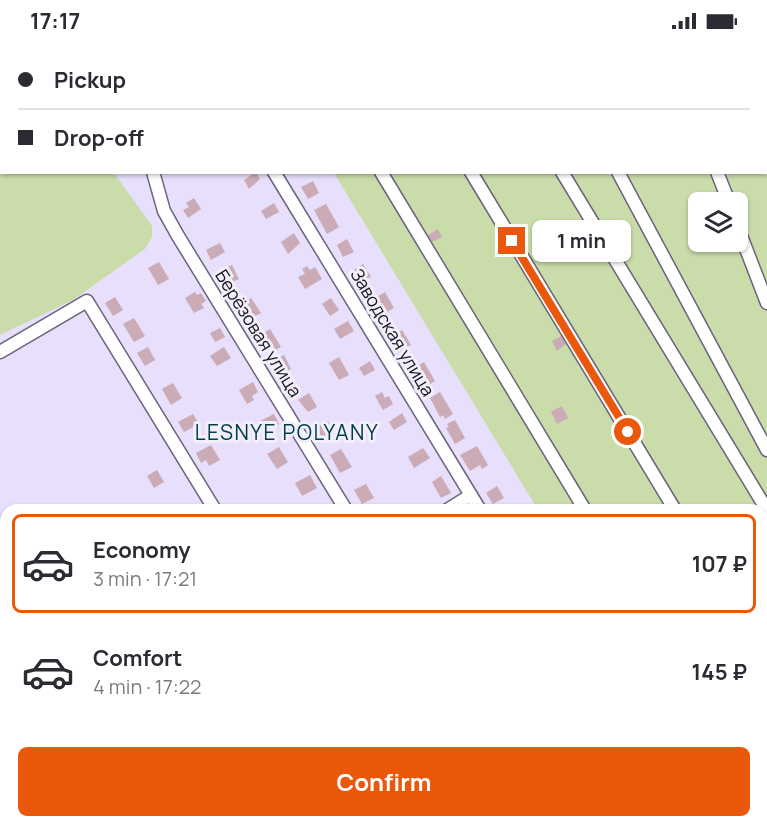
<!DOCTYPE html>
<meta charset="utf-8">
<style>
body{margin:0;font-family:Manrope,sans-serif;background:#f2f2f3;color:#2b2b33;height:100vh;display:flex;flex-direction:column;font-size:22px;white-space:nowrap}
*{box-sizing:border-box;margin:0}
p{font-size:20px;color:#7c7c81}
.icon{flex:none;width:33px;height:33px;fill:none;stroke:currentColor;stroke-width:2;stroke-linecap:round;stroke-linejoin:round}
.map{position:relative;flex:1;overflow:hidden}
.drawer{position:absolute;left:0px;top:462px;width:768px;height:324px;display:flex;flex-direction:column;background:#fff;border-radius:18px 18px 0 0;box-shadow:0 2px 4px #0004}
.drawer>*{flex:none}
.top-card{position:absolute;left:0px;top:0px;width:768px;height:132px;box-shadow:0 2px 4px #0004;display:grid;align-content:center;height:132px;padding:0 18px;background:#fff}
.controls{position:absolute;left:688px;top:150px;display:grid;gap:12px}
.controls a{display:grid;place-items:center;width:60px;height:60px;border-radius:9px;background:#fff;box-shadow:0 2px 4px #0004;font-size:30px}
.end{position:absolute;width:27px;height:27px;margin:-14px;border:8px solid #ea580c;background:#fff;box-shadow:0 0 0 3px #fff}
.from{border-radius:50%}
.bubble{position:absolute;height:42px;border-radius:9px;background:#fff;box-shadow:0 2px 4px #0004;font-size:20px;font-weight:700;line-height:42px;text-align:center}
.top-card b{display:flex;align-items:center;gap:21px;height:57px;font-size:22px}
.top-card b+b{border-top:2px solid #e1e1e2}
.top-card i{width:15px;height:15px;background:#2b2b33}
ul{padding:10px 0 0;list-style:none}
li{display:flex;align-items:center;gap:18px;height:99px;margin:0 12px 9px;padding:0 6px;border:3px solid transparent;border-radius:9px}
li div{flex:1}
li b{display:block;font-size:22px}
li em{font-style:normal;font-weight:700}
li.current{border-color:#ea580c}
li>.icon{width:54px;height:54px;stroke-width:1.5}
.action{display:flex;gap:12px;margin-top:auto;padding:12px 18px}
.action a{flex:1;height:69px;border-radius:9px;background:#ea580c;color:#fff;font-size:24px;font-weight:700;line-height:69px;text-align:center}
.status{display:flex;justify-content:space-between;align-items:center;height:42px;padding:0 30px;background:#fff;direction:ltr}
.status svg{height:16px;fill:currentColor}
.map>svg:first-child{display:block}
.green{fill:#cadcaa;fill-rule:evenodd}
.building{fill:#caabb6}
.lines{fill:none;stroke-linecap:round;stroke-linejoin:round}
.minor-casing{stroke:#6a637b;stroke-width:15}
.minor{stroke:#fff;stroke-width:12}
.route{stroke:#ea580c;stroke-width:8}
.labels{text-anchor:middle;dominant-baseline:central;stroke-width:6;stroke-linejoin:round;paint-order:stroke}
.street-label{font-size:18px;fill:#17141e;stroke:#f2effb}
.quarter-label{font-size:21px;letter-spacing:1.5px;fill:#003d4a;stroke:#f2effb}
</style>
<div class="status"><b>17:17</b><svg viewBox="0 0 49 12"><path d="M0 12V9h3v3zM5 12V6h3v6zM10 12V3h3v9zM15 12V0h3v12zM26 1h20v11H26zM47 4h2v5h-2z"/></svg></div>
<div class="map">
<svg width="767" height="786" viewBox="0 0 767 786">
<rect width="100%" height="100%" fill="#e7dffb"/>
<path class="green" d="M254,0H543L544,1L255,2Z
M555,0H767V401L625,131L766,130V2ZM699,160H738V200H699Z
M0,24L2,130L114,131L152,184V195L145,207L73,258L0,293Z
M334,131H614L767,414V786H575L588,780H762V468H538Z"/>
<path class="building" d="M256,130L260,137L249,147L244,138Z
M313,139L319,151L308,157L301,145Z
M194,156L201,167L188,176L183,168L189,165L186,161Z
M274,161L279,170L266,177L261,169Z
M326,162L339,185L327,192L314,168Z
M438,187L442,195L432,200L428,193Z
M294,191L300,201L288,212L281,200Z
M347,197L354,210L343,215L337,203Z
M220,201L225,210L211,218L206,208Z
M159,220L169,237L158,243L148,226Z
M363,222L371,235L358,239L352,229Z
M232,223L239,237L230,241L223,227Z
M307,224L310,228L315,225L322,237L305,247L298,235L305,232L302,227Z
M195,250L197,253L201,251L206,259L201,262L204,266L194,271L185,256Z
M385,250L394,266L378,275L370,259Z
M115,255L123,268L113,274L105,261Z
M251,256L261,271L248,278L239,263Z
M331,256L339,268L330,274L322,262Z
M134,276L145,294L134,300L123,282Z
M348,279L354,289L340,297L334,287Z
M220,286L225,295L215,300L210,291Z
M270,287L281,305L272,310L269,306L265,309L257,295Z
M402,288L411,303L400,309L392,294Z
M562,294L566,302L557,309L552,299Z
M148,305L155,318L145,324L137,311Z
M224,305L231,316L217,324L210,314Z
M284,313L291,327L282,332L274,318Z
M339,315L349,333L339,338L329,321Z
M370,319L375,328L364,334L359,326Z
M424,320L435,339L419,349L414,341L418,339L411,328Z
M253,340L258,350L252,354L254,358L247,362L239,348Z
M173,341L182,356L171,363L162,347Z
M382,350L385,356L389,354L393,362L383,368L375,354Z
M440,350L453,372L445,377L443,373L440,375L430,356Z
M309,351L317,365L308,370L298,358Z
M562,364L568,376L557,382L551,370Z
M402,371L407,380L394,388L389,380Z
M193,372L199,382L184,390L178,380Z
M274,372L279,382L265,389L260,379Z
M455,378L465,396L455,402L446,386L449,385L447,382Z
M328,379L334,391L322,397L316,385Z
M211,403L220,418L209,424L206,418L201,421L196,411Z
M477,404L488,423L482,427L480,423L470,429L460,413Z
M279,405L288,420L277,427L267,412Z
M423,406L430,416L414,426L408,415Z
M341,407L352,425L340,431L330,413Z
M157,428L164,440L154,446L147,434Z
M310,433L317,446L302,454L295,441Z
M441,434L451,451L441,456L432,440Z
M366,442L374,456L362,462L354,448Z
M497,444L504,456L493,462L486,451Z"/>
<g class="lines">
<defs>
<path id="minor" d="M99,0L100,2
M195,0L196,2
M302,0L303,2
M391,0L392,2
M482,0L483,2
M549,0V2
M669,0V2
M153,130L164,169L178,194L346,468
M274,130L480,468
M381,130L585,468
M471,130L675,468
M562,130L767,468
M618,130L767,408
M717,130L729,160
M738,186L767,261
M0,310L87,259L215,468
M447,468L471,453
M762,538L767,533
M180,786L197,780"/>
</defs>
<use href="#minor" class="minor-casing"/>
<use href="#minor" class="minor"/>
</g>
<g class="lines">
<path class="route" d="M512,199L628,390"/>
</g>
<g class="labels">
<g class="street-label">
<text transform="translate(393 290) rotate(59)">Заводская улица</text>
<text transform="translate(259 291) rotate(58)">Берёзовая улица</text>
</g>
<g class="quarter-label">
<text x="287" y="390">LESNYE POLYANY</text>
</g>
</g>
</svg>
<div class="controls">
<a><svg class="icon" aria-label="layers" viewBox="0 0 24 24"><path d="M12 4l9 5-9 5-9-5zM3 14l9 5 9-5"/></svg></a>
</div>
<i class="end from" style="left:628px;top:390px"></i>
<i class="end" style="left:512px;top:199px"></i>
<div class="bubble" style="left:532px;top:178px;width:99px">1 min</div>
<div class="top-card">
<b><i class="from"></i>Pickup</b>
<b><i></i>Drop-off</b>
</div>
<section class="drawer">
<ul>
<li class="current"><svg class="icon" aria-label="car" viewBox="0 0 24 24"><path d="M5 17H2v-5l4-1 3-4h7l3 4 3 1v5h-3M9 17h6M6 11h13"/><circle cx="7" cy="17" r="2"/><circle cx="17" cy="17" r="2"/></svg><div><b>Economy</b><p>3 min · 17:21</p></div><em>107 ₽</em></li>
<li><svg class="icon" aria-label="car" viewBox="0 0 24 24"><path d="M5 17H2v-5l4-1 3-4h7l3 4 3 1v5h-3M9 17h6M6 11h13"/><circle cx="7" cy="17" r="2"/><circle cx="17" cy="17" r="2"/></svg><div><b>Comfort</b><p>4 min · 17:22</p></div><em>145 ₽</em></li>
</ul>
<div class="action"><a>Confirm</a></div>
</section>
</div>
